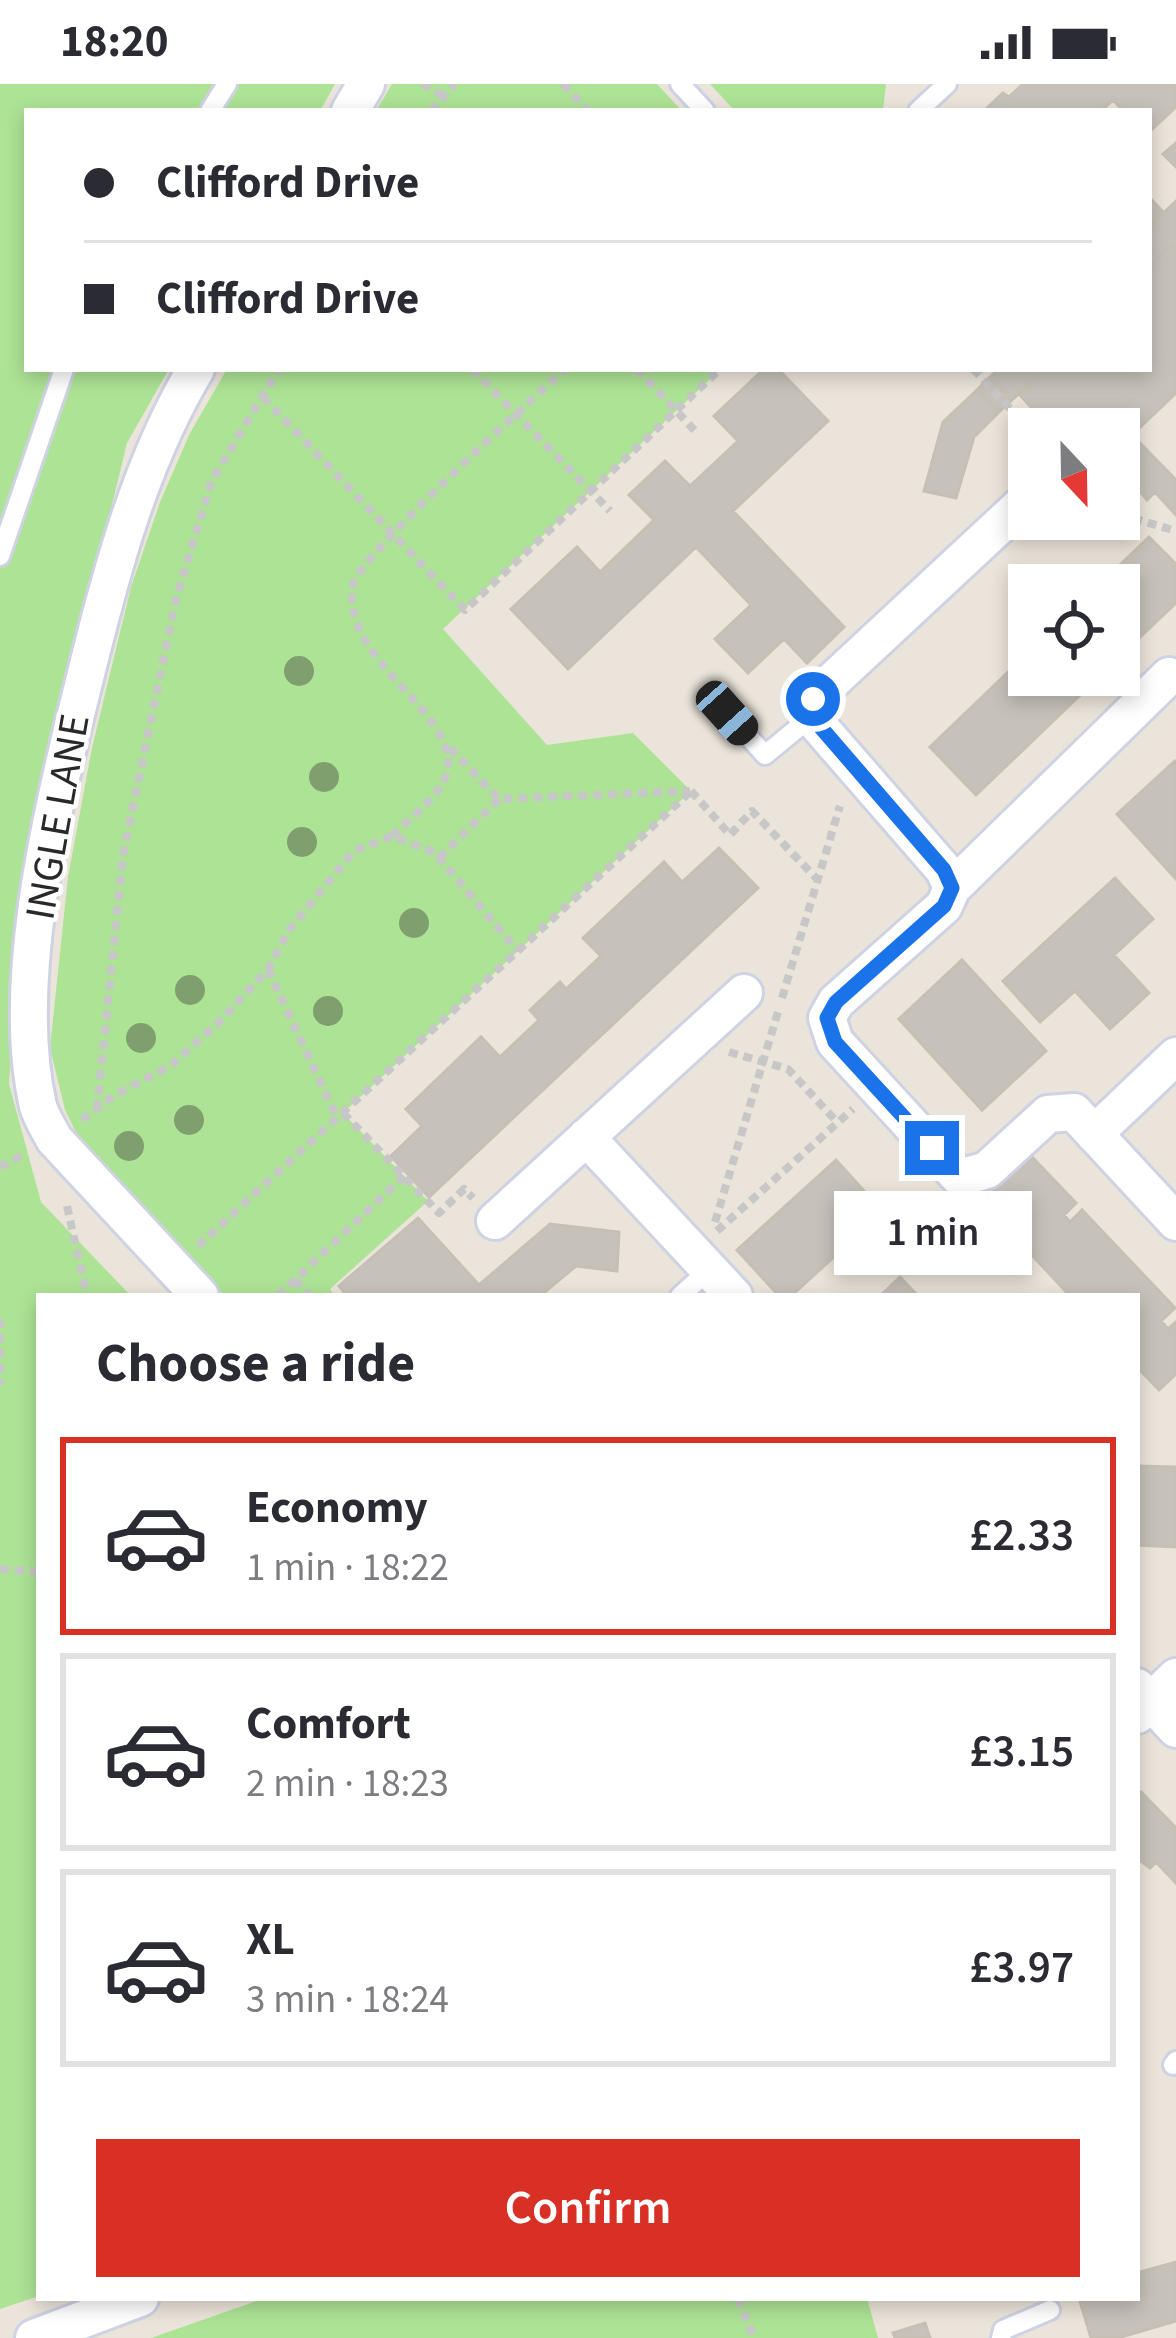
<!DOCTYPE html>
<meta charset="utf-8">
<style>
body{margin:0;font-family:"Source Sans 3",sans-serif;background:#f7f7f7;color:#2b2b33;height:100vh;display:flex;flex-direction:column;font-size:45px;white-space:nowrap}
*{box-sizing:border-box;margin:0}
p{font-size:39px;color:#7c7c81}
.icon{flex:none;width:66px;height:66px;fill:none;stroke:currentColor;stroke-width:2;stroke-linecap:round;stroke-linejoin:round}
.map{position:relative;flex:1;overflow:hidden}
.sheet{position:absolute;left:36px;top:1209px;width:1104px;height:1008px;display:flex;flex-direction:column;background:#fff;border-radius:0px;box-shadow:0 6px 18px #0003}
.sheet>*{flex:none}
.hud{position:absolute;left:24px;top:24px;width:1128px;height:264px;border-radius:0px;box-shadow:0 6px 18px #0003;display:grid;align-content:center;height:264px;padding:0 60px;background:#fff}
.needle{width:78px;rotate:158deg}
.fabs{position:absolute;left:1008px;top:324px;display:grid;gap:24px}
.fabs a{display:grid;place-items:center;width:132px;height:132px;border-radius:0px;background:#fff;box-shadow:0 6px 18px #0003;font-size:60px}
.end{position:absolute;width:54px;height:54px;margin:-27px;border:15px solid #1a73e8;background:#fff;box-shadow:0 0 0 6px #fff}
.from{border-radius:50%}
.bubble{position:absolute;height:84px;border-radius:0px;background:#fff;box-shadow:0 6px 18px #0003;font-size:39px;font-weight:600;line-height:84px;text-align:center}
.car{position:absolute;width:36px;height:72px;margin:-36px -18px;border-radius:15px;box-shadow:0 0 9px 3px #0007;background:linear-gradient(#222 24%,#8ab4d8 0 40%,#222 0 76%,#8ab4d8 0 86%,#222 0)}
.hud b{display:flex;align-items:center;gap:42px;height:114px;font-size:45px}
.hud b+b{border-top:3px solid #e1e1e2}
.hud i{width:30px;height:30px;background:#2b2b33}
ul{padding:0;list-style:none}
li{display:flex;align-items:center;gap:36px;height:198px;margin:0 24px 18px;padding:0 36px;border:6px solid #e1e1e2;border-radius:0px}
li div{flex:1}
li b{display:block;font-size:45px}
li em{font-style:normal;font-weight:600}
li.on{border-color:#d93025}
li>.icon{width:108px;height:108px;stroke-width:1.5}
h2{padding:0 60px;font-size:54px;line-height:144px}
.button{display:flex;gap:24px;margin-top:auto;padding:24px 60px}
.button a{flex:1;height:138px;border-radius:0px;background:#d93025;color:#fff;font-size:48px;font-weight:600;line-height:138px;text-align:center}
.status{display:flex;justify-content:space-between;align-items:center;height:84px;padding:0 60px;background:#fff;direction:ltr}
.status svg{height:33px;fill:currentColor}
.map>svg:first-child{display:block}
.green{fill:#ade395}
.building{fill:#c6c1ba;stroke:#c6c0b4;stroke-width:3}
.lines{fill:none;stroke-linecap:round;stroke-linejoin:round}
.service-casing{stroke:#cfd2e2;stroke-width:24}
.minor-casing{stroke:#cfd2e2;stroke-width:42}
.path{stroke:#c7c7c7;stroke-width:8;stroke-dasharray:9 6;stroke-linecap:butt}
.service{stroke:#fff;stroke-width:18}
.minor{stroke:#fff;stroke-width:36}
.tree{fill:#7f9f6f}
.route{stroke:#1a73e8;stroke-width:15}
.labels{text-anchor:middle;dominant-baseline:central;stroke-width:9;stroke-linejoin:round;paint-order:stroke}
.street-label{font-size:42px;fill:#292929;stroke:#fff}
</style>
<div class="status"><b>18:20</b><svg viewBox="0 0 49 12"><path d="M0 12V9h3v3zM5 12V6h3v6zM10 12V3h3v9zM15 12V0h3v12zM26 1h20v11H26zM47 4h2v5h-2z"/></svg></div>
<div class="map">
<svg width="1176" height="2254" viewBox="0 0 1176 2254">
<rect width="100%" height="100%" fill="#ebe4da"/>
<path class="green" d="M0,0H335L320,27H27V285H169L127,359L24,783L9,1000L41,1118L131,1212H39V2212L0,2225Z
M392,0H657L682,27H376Z
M710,0H886L883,27H735Z
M227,285H721L443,545L547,661L633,649L691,707L343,1029L428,1117L330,1205L334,1212H225L88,1073L65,1026L50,964L68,793L92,664L131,503L160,418L190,349Z
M265,2214H867L878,2254H151Z"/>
<path class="building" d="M1023,0H1176V23L1149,48V27H1123L1113,16L1101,27H984L1003,9L1009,13Z
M1176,59V83L1163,70Z
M1149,113L1164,129L1149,143Z
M1176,117V158L1149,184V143Z
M1176,158V309L1132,351L1176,396V431L1155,408L1147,416L1139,406L1121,422L1119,420V345H1051L1019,310L1045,285H1149V184Z
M764,285H778L828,337L733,427L844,543L807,579L784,555L748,589L715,555L751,521L696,463L568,585L511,525L577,463L600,488L654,436L629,411L665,377L690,402L738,357L714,332Z
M999,285H1045L1012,316L990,293Z
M990,293L1012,316L999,328L977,306Z
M977,306L999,328L974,353L956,414L924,407L943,338Z
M1149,453L1176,480V519L1119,573V501H1099Z
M1029,568V591H1101L976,711L930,663Z
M1175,677L1176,678V795L1117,730Z
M719,764L758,804L429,1113L391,1072L422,1042L406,1025L481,953L500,973L539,936L530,926L560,898L566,905L601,872L583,854L664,778L682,798Z
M1115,794L1153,835L1114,871L1149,909L1110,945L1075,907L1040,938L1003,897Z
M962,876L1046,967L982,1026L899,935Z
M1031,1072L1076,1119L1064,1131L1070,1138L1082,1126L1175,1224L1161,1237L1168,1245L1176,1238V1290L1159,1306L1137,1283V1212H1070L982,1117Z
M836,1076L883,1128L791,1212H779L737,1166Z
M418,1134L479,1201L550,1140L619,1148L617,1187L576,1182L540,1212H347L339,1202Z
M900,1193L918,1212H880Z
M1137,1382L1176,1383V1463L1137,1461Z
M1141,1708L1176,1744V1799L1156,1778L1150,1784L1137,1774V1712Z
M1176,2178V2237L1118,2254H1091L1079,2214H1137V2189Z
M925,2239L930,2254H895L893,2249Z"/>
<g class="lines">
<defs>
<path id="service" d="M680,0L705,27
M210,27L227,0
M918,27L947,0
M0,472L64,285
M727,629L765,671L811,633
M680,1212L709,1186
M1173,1981L1176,1977
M1001,2254L1003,2246L1050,2226"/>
<path id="minor" d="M350,27L366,0
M196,285C135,387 106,508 78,622C49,738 11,904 38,1022C41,1033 49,1045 54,1055L200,1212
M1029,414L813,615L811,633L944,786L952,804L944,822L836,918L827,934L835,958L960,1094L987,1086L1048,1030L1074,1028L1176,1138
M952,804L1169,592
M1094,1050L1176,972
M586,1053L734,1212
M495,1137L744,909
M1137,1603L1176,1645
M1137,1631L1176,1593
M34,2254L140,2214"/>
</defs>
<use href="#service" class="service-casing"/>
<use href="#minor" class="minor-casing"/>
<path class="path" d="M422,0L442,11
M563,0L588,27
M431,27L455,0
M472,285L610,427
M637,285L697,349
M973,285L1029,345
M263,313L465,526L720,285
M1119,430L1176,447
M450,664L499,715L690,707
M691,707L730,751L752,727L817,795
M392,752C408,736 432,718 443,698C476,636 339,582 353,501C358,472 532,316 565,285
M439,774L499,715
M268,885L337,1034
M782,914L840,722
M729,968L788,985L838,1039
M97,1025L123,771L176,515L212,396L279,285
M343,1029L439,1129L464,1105L473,1114
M82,1036L113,1012L170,982L220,937L268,885L289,846L354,767L392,752L434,768L518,867
M0,1083L23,1071
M67,1122L87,1212
M715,1138L778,928
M717,1147L853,1025
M198,1162L691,707
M295,1196L310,1212
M278,1212L404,1092
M0,1235V1301
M0,1485L39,1488
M738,2214L754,2254"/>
<use href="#service" class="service"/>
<use href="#minor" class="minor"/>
</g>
<g class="tree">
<circle cx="299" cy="587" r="15"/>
<circle cx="324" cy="693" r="15"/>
<circle cx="302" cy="758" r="15"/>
<circle cx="414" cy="839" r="15"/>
<circle cx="190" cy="906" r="15"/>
<circle cx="328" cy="927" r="15"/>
<circle cx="141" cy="954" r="15"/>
<circle cx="189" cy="1036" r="15"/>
<circle cx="129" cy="1062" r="15"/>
</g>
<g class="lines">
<path class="route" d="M813,615L811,632L944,786L952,804L944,822L836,918L827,934L835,958L932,1064"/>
</g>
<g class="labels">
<g class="street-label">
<text transform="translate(58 733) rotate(-80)">INGLE LANE</text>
</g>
</g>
</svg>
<div class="fabs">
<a><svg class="needle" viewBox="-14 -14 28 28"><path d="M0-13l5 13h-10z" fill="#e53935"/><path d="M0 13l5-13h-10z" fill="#7c7c81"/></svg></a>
<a><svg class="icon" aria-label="locate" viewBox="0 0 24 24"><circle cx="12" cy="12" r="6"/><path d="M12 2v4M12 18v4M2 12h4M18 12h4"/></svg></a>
</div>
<i class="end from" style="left:813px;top:615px"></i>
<i class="end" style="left:932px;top:1064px"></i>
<div class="bubble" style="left:834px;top:1107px;width:198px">1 min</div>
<i class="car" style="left:727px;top:629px;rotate:138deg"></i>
<div class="hud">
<b><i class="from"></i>Clifford Drive</b>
<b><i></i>Clifford Drive</b>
</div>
<section class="sheet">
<h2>Choose a ride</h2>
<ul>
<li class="on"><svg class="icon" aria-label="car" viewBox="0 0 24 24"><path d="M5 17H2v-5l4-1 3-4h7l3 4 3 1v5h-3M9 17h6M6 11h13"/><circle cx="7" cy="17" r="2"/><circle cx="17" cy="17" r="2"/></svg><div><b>Economy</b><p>1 min · 18:22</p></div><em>£2.33</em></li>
<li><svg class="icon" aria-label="car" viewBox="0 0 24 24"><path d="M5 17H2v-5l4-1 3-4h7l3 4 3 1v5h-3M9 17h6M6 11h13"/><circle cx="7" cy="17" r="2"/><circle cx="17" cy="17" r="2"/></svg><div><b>Comfort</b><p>2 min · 18:23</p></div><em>£3.15</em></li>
<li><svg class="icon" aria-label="car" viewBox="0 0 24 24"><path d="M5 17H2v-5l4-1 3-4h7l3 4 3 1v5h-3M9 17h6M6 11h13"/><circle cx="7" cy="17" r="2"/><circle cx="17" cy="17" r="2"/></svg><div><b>XL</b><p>3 min · 18:24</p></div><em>£3.97</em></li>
</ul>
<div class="button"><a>Confirm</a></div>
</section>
</div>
